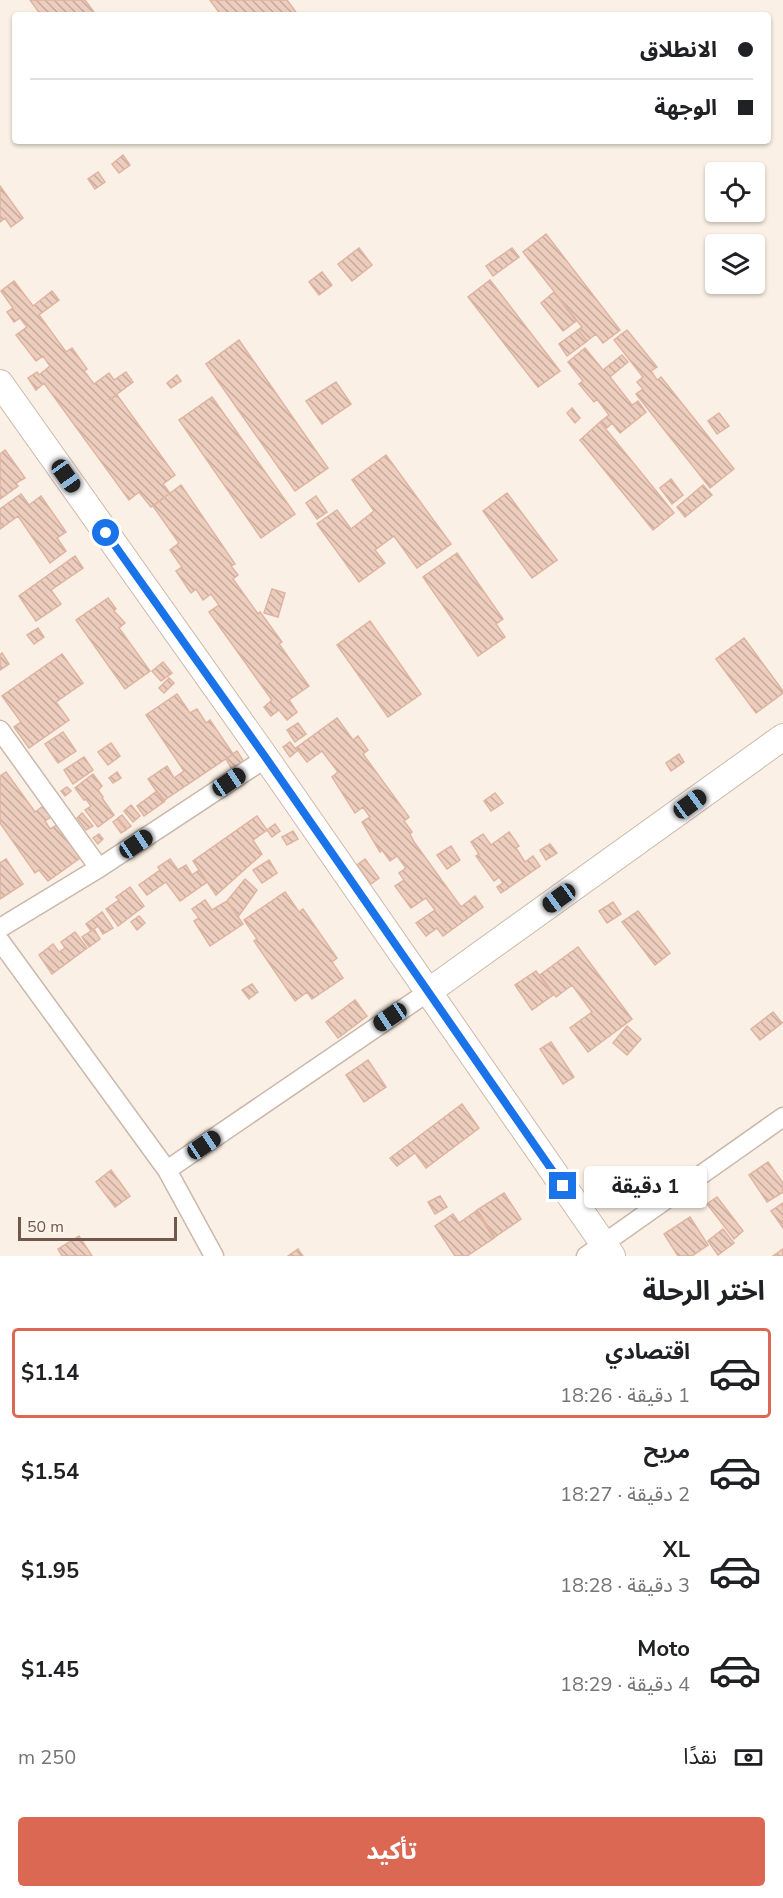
<!DOCTYPE html>
<html lang="ar">
<meta charset="utf-8">
<style>
body{margin:0;font-family:"Nunito Sans","Noto Sans Arabic",sans-serif;background:#f6f6f6;color:#202124;direction:rtl;height:100vh;display:flex;flex-direction:column;font-size:22px;white-space:nowrap}
*{box-sizing:border-box;margin:0}
p{font-size:20px;color:#757577}
.icon{flex:none;width:33px;height:33px;fill:none;stroke:currentColor;stroke-width:2;stroke-linecap:round;stroke-linejoin:round}
.map{position:relative;height:1256px;overflow:hidden;direction:ltr}
.side{display:flex;flex-direction:column;background:#fff;flex:1}
.side>*{flex:none}
.banner{position:absolute;left:12px;top:12px;width:759px;height:132px;border-radius:6px;box-shadow:0 2px 4px #0004;direction:rtl;display:grid;align-content:center;height:132px;padding:0 18px;background:#fff}
.fabs{position:absolute;left:705px;top:162px;display:grid;gap:12px}
.fabs a{display:grid;place-items:center;width:60px;height:60px;border-radius:6px;background:#fff;box-shadow:0 2px 4px #0004;font-size:30px}
.scale{position:absolute;left:18px;bottom:15px;width:159px;box-sizing:border-box;padding-left:6px;border:3px solid #71574c;border-top:0;font-size:16px;line-height:21px;white-space:nowrap;color:#71574c;-webkit-text-stroke:4px #fdf5ea;paint-order:stroke}
.end{position:absolute;width:27px;height:27px;margin:-14px;border:8px solid #1a73e8;background:#fff;box-shadow:0 0 0 3px #fff}
.from{border-radius:50%}
.bubble{position:absolute;height:42px;border-radius:6px;background:#fff;box-shadow:0 2px 4px #0004;font-size:20px;font-weight:700;line-height:42px;text-align:center;direction:rtl}
.car{position:absolute;width:18px;height:36px;margin:-18px -9px;border-radius:8px;box-shadow:0 0 4px 2px #0007;background:linear-gradient(#222 24%,#8ab4d8 0 40%,#222 0 76%,#8ab4d8 0 86%,#222 0)}
.banner b{display:flex;align-items:center;gap:21px;height:57px;font-size:22px}
.banner b+b{border-top:2px solid #e0e0e0}
.banner i{width:15px;height:15px;background:#202124}
ul{padding:0;list-style:none}
li{display:flex;align-items:center;gap:18px;height:90px;margin:0 12px 9px;padding:0 6px;border:3px solid transparent;border-radius:6px}
li div{flex:1}
li b{display:block;font-size:22px}
li em{font-style:normal;font-weight:700}
li.selected{border-color:#db6853}
li>.icon{width:54px;height:54px;stroke-width:1.5}
h2{padding:0 18px;font-size:27px;line-height:72px}
.pay{display:flex;align-items:center;gap:15px;height:66px;padding:0 18px;font-size:22px}
.pay p{margin-inline-start:auto}
.primary-button{display:flex;gap:12px;margin-top:auto;padding:12px 18px}
.primary-button a{flex:1;height:69px;border-radius:6px;background:#db6853;color:#fff;font-size:24px;font-weight:700;line-height:69px;text-align:center}
.map>svg:first-child{display:block}
.building{fill:url(#building-back-hatch);stroke:#dfb4a0;stroke-width:1.5}
.lines{fill:none;stroke-linecap:round;stroke-linejoin:round}
.street-casing{stroke:#cbb8ac;stroke-width:21}
.secondary-casing{stroke:#cfb9ac;stroke-width:28}
.street{stroke:#fff;stroke-width:18}
.secondary{stroke:#fff;stroke-width:26}
.route{stroke:#1a73e8;stroke-width:8}
</style>
<div class="map">
<svg width="783" height="1256" viewBox="0 0 783 1256">
<defs>
<pattern id="building-back-hatch" width="6" height="6" patternUnits="userSpaceOnUse" patternTransform="scale(1.5)"><rect width="6" height="6" fill="#edcebe"/><path d="M-1 5l2 2M0 0l6 6M5-1l2 2" fill="none" stroke="#c4aa9d"/></pattern>
</defs>
<rect width="100%" height="100%" fill="#faf0e5"/>
<path class="building" d="M30,0H85L96,15H41Z
M210,0H287L298,15H221Z
M123,155L130,165L119,173L112,164Z
M98,172L105,182L95,189L88,179Z
M0,186L23,218L11,227L5,218L0,222Z
M546,234L620,330L603,343L596,334L587,341L578,330L582,327L523,252Z
M359,248L372,265L352,281L338,264Z
M512,248L519,257L493,276L486,266Z
M322,272L332,285L319,295L309,282Z
M490,280L560,371L538,387L468,297Z
M14,281L33,306L52,291L59,300L39,315L66,352L72,348L87,369L84,371L94,384L109,373L114,380L126,372L133,382L109,400L117,395L175,475L163,484L170,493L151,507L139,492L129,500L44,383L36,390L28,378L37,372L39,375L50,366L43,356L36,361L16,335L27,327L20,318L14,322L7,312L13,308L1,291Z
M554,292L576,321L563,331L541,303Z
M578,330L587,341L567,356L559,344Z
M627,330L657,367L651,371L657,380L661,377L734,469L710,488L636,394L643,389L637,382L643,377L614,340Z
M239,340L328,468L295,491L206,364Z
M585,348L603,370L622,355L628,362L610,377L632,405L638,401L646,412L620,433L612,423L606,429L600,422L609,415L597,399L594,402L579,384L583,381L568,362Z
M177,375L181,381L171,388L167,383Z
M336,382L351,404L322,424L306,401Z
M212,397L295,514L261,538L179,420Z
M572,408L580,418L575,423L567,413Z
M719,413L729,426L717,434L708,421Z
M600,422L674,513L653,530L580,440Z
M5,450L25,478L16,483L18,486L0,499V454Z
M386,455L451,544L417,568L394,536L375,550L385,563L359,582L317,524L337,510L351,529L374,511L352,480Z
M671,479L683,495L672,504L660,488Z
M181,485L235,564L231,566L238,575L233,579L258,614L260,612L282,642L279,644L309,686L289,700L297,712L287,720L279,710L271,716L264,707L272,700L209,612L219,605L211,594L203,600L196,589L191,593L176,571L182,567L170,550L179,543L153,506Z
M703,485L712,495L685,517L677,507Z
M507,493L557,560L532,578L483,511Z
M21,494L29,505L41,496L66,532L57,538L66,551L50,563L18,516L0,529V509Z
M316,496L327,512L317,519L306,503Z
M457,553L503,619L496,624L505,637L478,656L423,577Z
M75,556L83,568L51,590L61,604L36,621L19,596Z
M272,589L285,593L278,617L264,613Z
M108,598L116,609L114,611L125,623L119,628L150,671L125,689L76,620Z
M370,621L421,694L388,717L337,645Z
M38,628L44,637L34,644L27,635Z
M744,638L783,691V693L756,713L716,659Z
M2,653L9,664L0,670V655Z
M62,654L83,683L56,702L69,720L29,748L14,727L21,722L2,696Z
M163,662L172,673L161,681L152,671Z
M169,678L174,683L164,693L159,688Z
M177,694L190,713L197,709L206,723L210,720L233,754L163,801L148,779L167,766L174,778L184,771L146,715Z
M337,718L353,740L358,736L368,750L363,754L409,817L404,821L412,832L410,834L414,842L461,907L475,896L483,907L443,936L437,928L426,936L416,923L435,910L426,898L411,908L395,886L404,880L399,873L406,868L397,856L390,861L382,850L380,852L362,822L370,817L363,807L355,813L332,777L338,772L322,751L307,762L296,748Z
M298,723L306,734L295,742L287,730Z
M63,732L76,751L58,763L45,744Z
M290,742L297,751L290,757L283,747Z
M111,743L120,756L108,765L98,752Z
M237,751L244,762L233,771L226,759Z
M679,754L684,762L671,771L666,763Z
M84,757L93,770L73,784L64,770Z
M6,772L35,812L46,804L54,815L45,821L50,829L57,825L80,858L48,881L39,870L35,873L0,823V776Z
M117,772L121,778L113,783L109,778Z
M93,774L102,786L98,790L103,797L102,798L114,815L98,827L85,810L91,806L86,799L84,800L75,788Z
M67,787L71,791L65,796L61,791Z
M157,791L165,801L144,816L137,806Z
M495,793L503,803L491,811L484,801Z
M131,805L140,816L133,822L124,811Z
M82,813L93,826L86,830L77,818Z
M122,815L131,826L127,829L118,818Z
M257,816L267,830L253,840L262,854L216,895L193,861Z
M117,819L126,830L121,833L113,822Z
M275,824L280,831L272,837L267,830Z
M293,831L298,839L287,845L282,837Z
M509,832L519,846L516,848L525,862L533,856L540,866L501,893L497,887L503,883L499,877L494,881L476,856L479,854L471,842L483,834L491,845Z
M99,834L103,839L98,844L93,838Z
M550,844L557,853L546,860L540,850Z
M451,846L460,860L447,869L437,855Z
M6,859L23,884L0,899V863Z
M170,859L178,870L186,865L192,875L199,870L207,882L180,901L166,882L147,895L139,885L160,870L158,867Z
M365,859L379,878L371,884L357,865Z
M269,860L277,873L262,883L253,870Z
M245,879L257,890L238,917L227,901Z
M130,887L144,906L118,926L106,909L119,900L116,897Z
M285,892L299,912L303,909L337,958L332,962L343,978L312,999L307,992L295,1001L254,941L257,939L244,920Z
M205,900L212,910L227,901L243,924L210,946L194,921L199,918L192,909Z
M613,902L621,914L607,923L599,911Z
M638,911L670,953L655,965L622,922Z
M102,912L113,928L103,934L98,926L91,931L86,924Z
M139,916L145,923L137,930L131,922Z
M94,929L100,939L89,947L82,937Z
M75,932L87,948L52,974L39,955L53,944L59,952L65,948L61,942Z
M578,947L632,1019L588,1052L570,1028L592,1012L572,985L556,997L540,975Z
M536,971L553,995L532,1010L515,985Z
M252,984L258,992L249,999L242,990Z
M355,1000L367,1016L338,1038L326,1022Z
M773,1012L782,1023L760,1040L751,1029Z
M627,1026L641,1039L627,1055L613,1043Z
M551,1042L574,1077L563,1084L540,1049Z
M368,1060L386,1087L364,1102L346,1075Z
M462,1104L479,1128L426,1168L415,1153L397,1166L390,1158Z
M768,1162L783,1183V1192L767,1202L749,1175Z
M111,1170L130,1196L115,1207L96,1182Z
M504,1193L521,1219L495,1237L477,1210Z
M440,1196L447,1207L435,1214L428,1202Z
M717,1197L743,1231L734,1239L707,1204Z
M783,1203V1228L771,1211Z
M476,1211L494,1238L467,1256H455L435,1226L453,1214L459,1223Z
M690,1217L708,1245L692,1256H678L664,1234Z
M723,1229L734,1243L718,1255L708,1241Z
M79,1236L92,1256H62L58,1249Z
M298,1249L303,1256H288Z
M783,1249V1256H773Z"/>
<g class="lines">
<defs>
<path id="street" d="M0,730L99,868
M0,928L99,868L266,758
M0,941L167,1170L214,1256
M167,1170L428,992
M586,1256L783,1117"/>
<path id="secondary" d="M0,383L266,758L612,1256
M428,992L783,737"/>
</defs>
<use href="#street" class="street-casing"/>
<use href="#secondary" class="secondary-casing"/>
<use href="#street" class="street"/>
<use href="#secondary" class="secondary"/>
</g>
<g class="lines">
<path class="route" d="M106,533L266,758L563,1186"/>
</g>
</svg>
<div class="fabs">
<a><svg class="icon" aria-label="locate" viewBox="0 0 24 24"><circle cx="12" cy="12" r="6"/><path d="M12 2v4M12 18v4M2 12h4M18 12h4"/></svg></a>
<a><svg class="icon" aria-label="layers" viewBox="0 0 24 24"><path d="M12 4l9 5-9 5-9-5zM3 14l9 5 9-5"/></svg></a>
</div>
<div class="scale">50 m</div>
<i class="end from" style="left:106px;top:533px"></i>
<i class="end" style="left:563px;top:1186px"></i>
<div class="bubble" style="left:584px;top:1166px;width:123px">1 دقيقة</div>
<i class="car" style="left:66px;top:476px;rotate:145deg"></i>
<i class="car" style="left:229px;top:782px;rotate:56deg"></i>
<i class="car" style="left:690px;top:804px;rotate:54deg"></i>
<i class="car" style="left:136px;top:844px;rotate:56deg"></i>
<i class="car" style="left:559px;top:898px;rotate:234deg"></i>
<i class="car" style="left:390px;top:1017px;rotate:236deg"></i>
<i class="car" style="left:204px;top:1145px;rotate:56deg"></i>
<div class="banner">
<b><i class="from"></i>الانطلاق</b>
<b><i></i>الوجهة</b>
</div>
</div>
<section class="side">
<h2>اختر الرحلة</h2>
<ul>
<li class="selected"><svg class="icon" aria-label="car" viewBox="0 0 24 24"><path d="M5 17H2v-5l4-1 3-4h7l3 4 3 1v5h-3M9 17h6M6 11h13"/><circle cx="7" cy="17" r="2"/><circle cx="17" cy="17" r="2"/></svg><div><b>اقتصادي</b><p>1 دقيقة · 18:26</p></div><em>$1.14</em></li>
<li><svg class="icon" aria-label="car" viewBox="0 0 24 24"><path d="M5 17H2v-5l4-1 3-4h7l3 4 3 1v5h-3M9 17h6M6 11h13"/><circle cx="7" cy="17" r="2"/><circle cx="17" cy="17" r="2"/></svg><div><b>مريح</b><p>2 دقيقة · 18:27</p></div><em>$1.54</em></li>
<li><svg class="icon" aria-label="car" viewBox="0 0 24 24"><path d="M5 17H2v-5l4-1 3-4h7l3 4 3 1v5h-3M9 17h6M6 11h13"/><circle cx="7" cy="17" r="2"/><circle cx="17" cy="17" r="2"/></svg><div><b>XL</b><p>3 دقيقة · 18:28</p></div><em>$1.95</em></li>
<li><svg class="icon" aria-label="car" viewBox="0 0 24 24"><path d="M5 17H2v-5l4-1 3-4h7l3 4 3 1v5h-3M9 17h6M6 11h13"/><circle cx="7" cy="17" r="2"/><circle cx="17" cy="17" r="2"/></svg><div><b>Moto</b><p>4 دقيقة · 18:29</p></div><em>$1.45</em></li>
</ul>
<div class="pay"><svg class="icon" aria-label="cash" viewBox="0 0 24 24"><path d="M3 7h18v10H3z"/><circle cx="12" cy="12" r="2"/></svg>نقدًا<p>250 m</p></div>
<div class="primary-button"><a>تأكيد</a></div>
</section>
